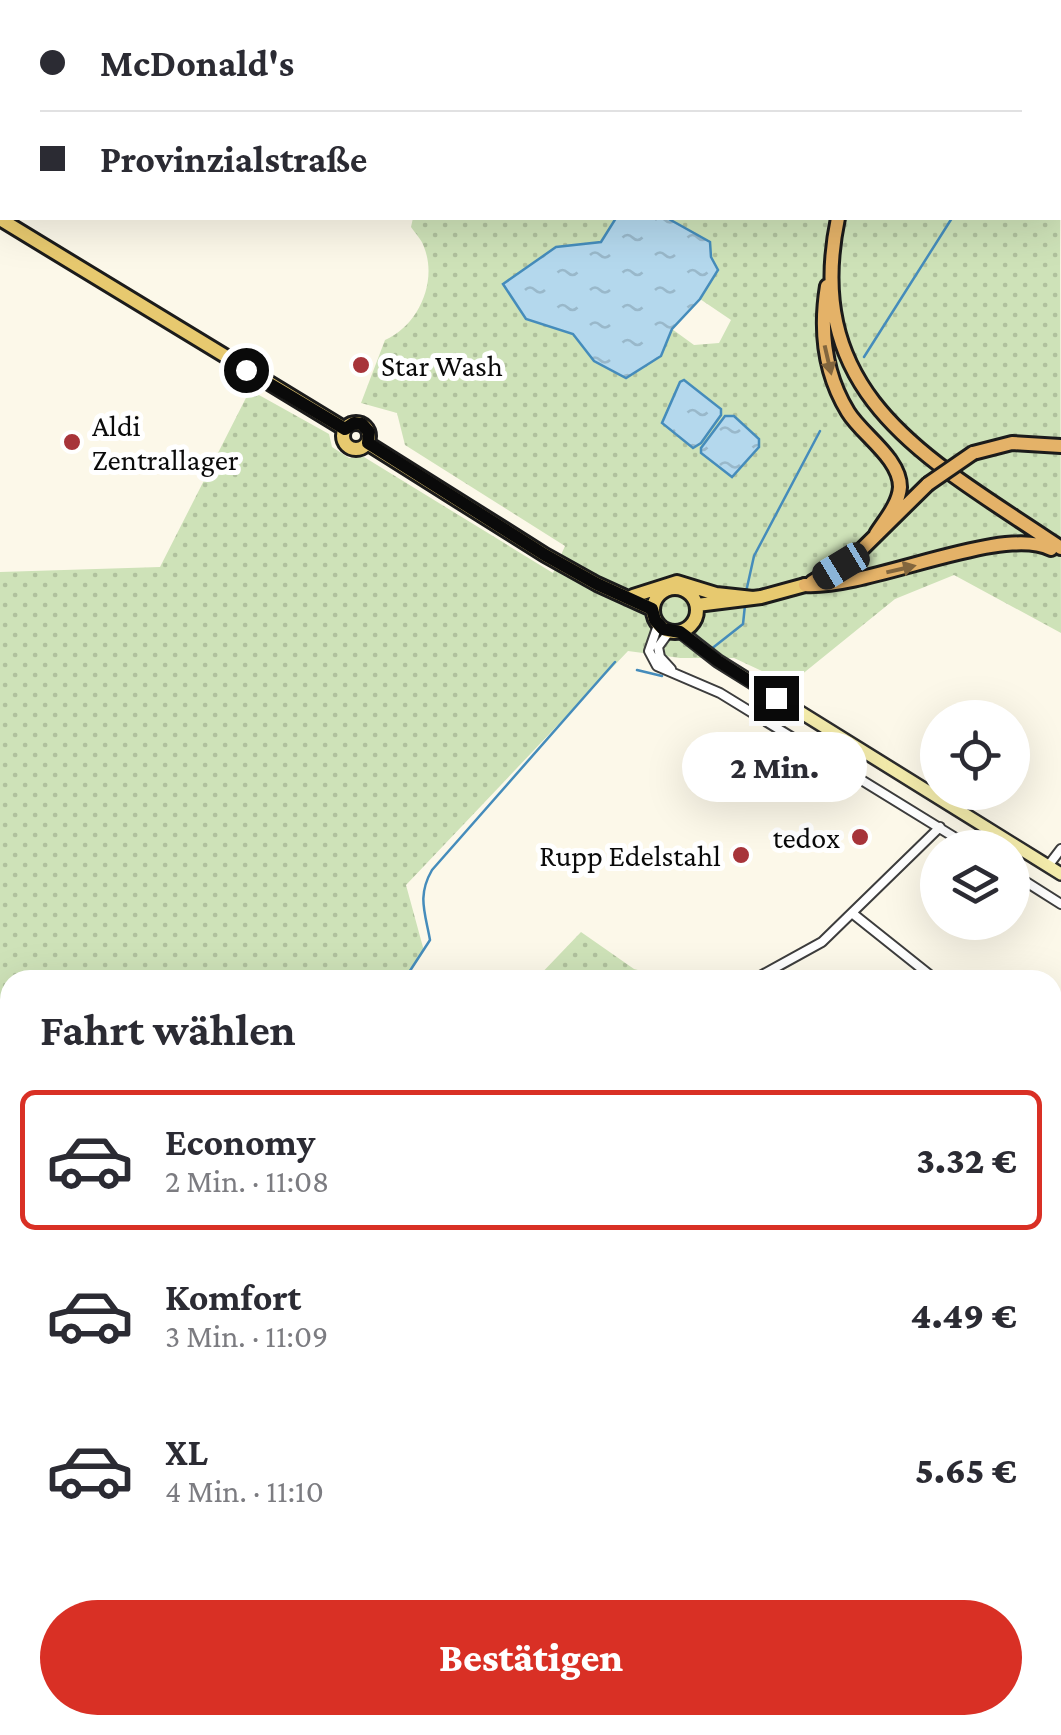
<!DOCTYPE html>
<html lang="de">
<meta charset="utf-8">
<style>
body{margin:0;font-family:"Crimson Pro",serif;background:#f2f2f3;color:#2b2b33;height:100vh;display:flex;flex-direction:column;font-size:38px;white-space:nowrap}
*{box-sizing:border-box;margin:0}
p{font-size:32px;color:#7c7c81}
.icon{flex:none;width:55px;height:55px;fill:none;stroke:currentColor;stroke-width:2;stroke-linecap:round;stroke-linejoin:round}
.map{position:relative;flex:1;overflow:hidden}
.drawer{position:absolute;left:0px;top:970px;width:1062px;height:765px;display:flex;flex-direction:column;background:#fff;border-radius:30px 30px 0 0;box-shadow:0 10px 40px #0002}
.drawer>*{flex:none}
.guide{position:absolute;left:0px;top:0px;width:1062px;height:220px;box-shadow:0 10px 40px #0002;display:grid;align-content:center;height:220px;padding:0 40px;background:#fff}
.tools{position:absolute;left:920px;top:700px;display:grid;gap:20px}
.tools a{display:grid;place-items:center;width:110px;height:110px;border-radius:50%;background:#fff;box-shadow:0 10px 40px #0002;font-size:50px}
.end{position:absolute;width:45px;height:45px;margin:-22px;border:12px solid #0a0a0a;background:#fff;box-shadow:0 0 0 5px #fff}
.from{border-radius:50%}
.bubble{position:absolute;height:70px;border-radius:35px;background:#fff;box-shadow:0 10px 40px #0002;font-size:32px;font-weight:800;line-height:70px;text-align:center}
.car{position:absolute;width:30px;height:60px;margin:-30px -15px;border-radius:12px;box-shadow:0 0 8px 2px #0007;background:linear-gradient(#222 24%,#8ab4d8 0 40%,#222 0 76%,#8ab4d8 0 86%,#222 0)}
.guide b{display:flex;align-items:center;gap:35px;height:95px;font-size:38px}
.guide b+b{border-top:2px solid #e1e1e2}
.guide i{width:25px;height:25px;background:#2b2b33}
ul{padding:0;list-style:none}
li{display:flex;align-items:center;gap:30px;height:140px;margin:0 20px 15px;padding:0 20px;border:5px solid transparent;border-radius:15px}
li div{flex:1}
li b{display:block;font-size:38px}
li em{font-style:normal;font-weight:800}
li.current{border-color:#d93025}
li>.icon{width:90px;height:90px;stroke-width:1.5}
h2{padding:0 40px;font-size:45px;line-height:120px}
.primary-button{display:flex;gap:20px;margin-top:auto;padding:20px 40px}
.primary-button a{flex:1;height:115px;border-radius:60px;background:#d93025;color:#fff;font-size:40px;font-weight:800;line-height:115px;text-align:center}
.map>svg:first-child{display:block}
.farmland{fill:url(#farmland-rules)}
.grass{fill:url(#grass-dots)}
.forest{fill:url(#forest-firs)}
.pitch{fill:#dfeac9}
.water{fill:url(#water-ripples);stroke:#458cbb;stroke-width:2.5}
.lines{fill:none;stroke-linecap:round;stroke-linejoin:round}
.stream{stroke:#458cbb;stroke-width:2.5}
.minor-casing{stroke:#3d3d3d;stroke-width:12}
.secondary-casing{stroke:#2c2c2c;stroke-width:16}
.primary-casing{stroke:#1b1b1b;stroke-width:18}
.trunk-casing{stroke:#1b1b1b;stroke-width:18}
.minor{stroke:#fff;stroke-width:8}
.secondary{stroke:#f4ecac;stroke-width:11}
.primary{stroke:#e7c96f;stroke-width:12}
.trunk{stroke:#e4b268;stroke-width:12}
.rail-casing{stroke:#a7343a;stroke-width:6}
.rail{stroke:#fff;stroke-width:2.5;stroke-dasharray:8;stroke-linecap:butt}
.trunk-bridge-casing{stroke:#1b1b1b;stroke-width:18;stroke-linecap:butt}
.trunk-bridge{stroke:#e4b268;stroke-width:12}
.oneway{fill:#82663e}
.route{stroke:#0a0a0a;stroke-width:12}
.poi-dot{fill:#a7343a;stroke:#fff;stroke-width:4}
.labels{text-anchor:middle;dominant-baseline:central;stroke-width:10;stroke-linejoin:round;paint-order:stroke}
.poi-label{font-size:30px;fill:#0a0a0a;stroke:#fff;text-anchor:start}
</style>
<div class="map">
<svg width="1061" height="1735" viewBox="0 0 1061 1735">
<defs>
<pattern id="farmland-rules" width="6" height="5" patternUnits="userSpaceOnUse" patternTransform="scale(2.5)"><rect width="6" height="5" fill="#efeccd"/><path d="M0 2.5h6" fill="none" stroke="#ccc9af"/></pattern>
<pattern id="grass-dots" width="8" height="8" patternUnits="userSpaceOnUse" patternTransform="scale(2.5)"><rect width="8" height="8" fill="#cee2b8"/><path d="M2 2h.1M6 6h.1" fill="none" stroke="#b0c19d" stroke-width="1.8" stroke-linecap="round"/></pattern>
<pattern id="forest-firs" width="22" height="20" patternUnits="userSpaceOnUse" patternTransform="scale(2.5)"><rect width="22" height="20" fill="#b2d099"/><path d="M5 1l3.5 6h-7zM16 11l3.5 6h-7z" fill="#98b182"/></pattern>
<pattern id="water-ripples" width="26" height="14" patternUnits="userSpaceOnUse" patternTransform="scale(2.5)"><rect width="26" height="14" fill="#b4d8ed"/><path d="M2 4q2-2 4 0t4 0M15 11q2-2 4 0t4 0" fill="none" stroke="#99b8ca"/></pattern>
</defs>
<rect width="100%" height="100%" fill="#fcf8e9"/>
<path class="farmland" d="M714,1725H992L999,1735H720Z"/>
<path class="grass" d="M520,0H809L813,2H516Z
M1060,202L1061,633L954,575L895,599L790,684L734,658H680L628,651L406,885L424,951L405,980H10V1725H201L191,1735H0V572L160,567L250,390L329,434L332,447L349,458L364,457L553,573L565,546L405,445L397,413L361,403L385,340C418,326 438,282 424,247C422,240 415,233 411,227L413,218H616L601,242L556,247L526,319L573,334L594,361L661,356L672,329L694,345L719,343L731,320L700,299L718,270L674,221L667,218H1060Z
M581,932L634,969L676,980H535Z
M1061,1133V1735H999L992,1725H1052V1142Z
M530,1725H714L720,1735H532Z"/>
<path class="forest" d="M307,1725H530L532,1735H301Z"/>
<path class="pitch" d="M202,1725H270L264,1735H196Z"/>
<path class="water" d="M616,218H667L710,242L711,257L718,270L700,299L672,329L661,356L626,378L594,361L573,334L526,319L503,284L556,247L601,242Z
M684,380L721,409V415L701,443L693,448L662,423L680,382Z
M725,416H734L759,439V447L732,477L701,453V448Z"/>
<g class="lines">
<path class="stream" d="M954,2V0
M864,357L952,218
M746,592L754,556L820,431
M710,650L743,624L745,605
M637,670L662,676
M404,980L430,940C425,912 417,896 432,870L615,662
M0,1571L10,1557"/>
<defs>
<path id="minor" d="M658,625L649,651L657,666L720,693L972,848
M669,632L658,647L660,657L671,669
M1048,866L1061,849
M1012,873L1061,904
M852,913L936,980
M753,980L822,942L940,827
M1052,1092L1061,1101
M1052,1134L1061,1125"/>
<path id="secondary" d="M681,632L718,661L1061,874"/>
<path id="primary" d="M0,219L345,429
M343 436a13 13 0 1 1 26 0a13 13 0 1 1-26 0Z
M367,443L545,555L597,584L652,609
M653 610a22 22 0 1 1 44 0a22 22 0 1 1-44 0Z
M633,596L677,582L716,594L753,598
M697,605L761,597L805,585"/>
<path id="trunk" d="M900,2V0
M838,218C800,400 935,462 1061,548
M827,286C820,329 824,373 848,412C862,435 900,458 900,487C899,504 885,520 876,534
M973,453L1012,443L1061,446
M812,582L858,553L928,484
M805,585C869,589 1002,524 1051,549"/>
</defs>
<use href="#minor" class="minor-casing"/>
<use href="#secondary" class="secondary-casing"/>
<use href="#primary" class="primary-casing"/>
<use href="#trunk" class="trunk-casing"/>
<use href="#minor" class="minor"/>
<use href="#secondary" class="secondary"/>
<use href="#primary" class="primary"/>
<use href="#trunk" class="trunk"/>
<defs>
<path id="rail" d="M837,0L841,2
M1060,192L1061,193"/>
</defs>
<use href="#rail" class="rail-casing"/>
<use href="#rail" class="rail"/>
<defs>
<path id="trunk-bridge" d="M928,484L973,453"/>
</defs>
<use href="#trunk-bridge" class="trunk-bridge-casing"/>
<use href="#trunk-bridge" class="trunk-bridge"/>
</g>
<defs><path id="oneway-solid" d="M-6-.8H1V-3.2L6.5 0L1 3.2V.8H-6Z" transform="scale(2.5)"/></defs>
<g class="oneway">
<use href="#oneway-solid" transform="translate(828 360) rotate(77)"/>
<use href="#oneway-solid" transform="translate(901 569) rotate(-13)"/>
</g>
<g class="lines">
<path class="route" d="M246,370L345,429L354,423L362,424L369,432L368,443L545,555L597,584L652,609L655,620L663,629L680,632L718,661L776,698"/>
</g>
<g class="poi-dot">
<circle cx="361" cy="365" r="10"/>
<circle cx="72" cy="442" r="10"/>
<circle cx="860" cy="837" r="10"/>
<circle cx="741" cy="855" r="10"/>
</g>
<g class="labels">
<g class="poi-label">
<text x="381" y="365">Star Wash</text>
<text x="92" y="425">Aldi<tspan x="92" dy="34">Zentrallager</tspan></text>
<text x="840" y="837" text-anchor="end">tedox</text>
<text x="721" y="855" text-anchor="end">Rupp Edelstahl</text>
</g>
</g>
</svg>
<div class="tools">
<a><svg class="icon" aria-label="locate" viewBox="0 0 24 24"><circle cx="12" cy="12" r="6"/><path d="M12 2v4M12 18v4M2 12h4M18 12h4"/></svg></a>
<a><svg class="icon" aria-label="layers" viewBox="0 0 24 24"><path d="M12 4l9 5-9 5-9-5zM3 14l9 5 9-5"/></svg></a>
</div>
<i class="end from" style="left:246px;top:370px"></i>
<i class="end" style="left:776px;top:698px"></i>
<div class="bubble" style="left:682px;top:732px;width:185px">2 Min.</div>
<i class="car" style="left:841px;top:566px;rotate:239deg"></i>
<div class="guide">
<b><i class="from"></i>McDonald's</b>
<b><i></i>Provinzialstraße</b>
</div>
<section class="drawer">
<h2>Fahrt wählen</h2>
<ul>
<li class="current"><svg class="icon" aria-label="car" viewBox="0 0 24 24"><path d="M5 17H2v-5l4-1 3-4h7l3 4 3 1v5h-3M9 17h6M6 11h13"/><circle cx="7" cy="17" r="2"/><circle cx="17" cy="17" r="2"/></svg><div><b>Economy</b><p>2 Min. · 11:08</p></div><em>3.32 €</em></li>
<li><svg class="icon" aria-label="car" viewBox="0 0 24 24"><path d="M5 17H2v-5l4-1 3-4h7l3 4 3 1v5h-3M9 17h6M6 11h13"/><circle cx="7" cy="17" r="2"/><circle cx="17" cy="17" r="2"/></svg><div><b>Komfort</b><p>3 Min. · 11:09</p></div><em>4.49 €</em></li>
<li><svg class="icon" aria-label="car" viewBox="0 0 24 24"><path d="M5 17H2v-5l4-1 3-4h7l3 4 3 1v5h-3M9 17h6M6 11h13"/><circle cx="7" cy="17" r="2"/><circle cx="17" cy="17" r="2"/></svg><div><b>XL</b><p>4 Min. · 11:10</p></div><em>5.65 €</em></li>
</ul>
<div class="primary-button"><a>Bestätigen</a></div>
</section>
</div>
